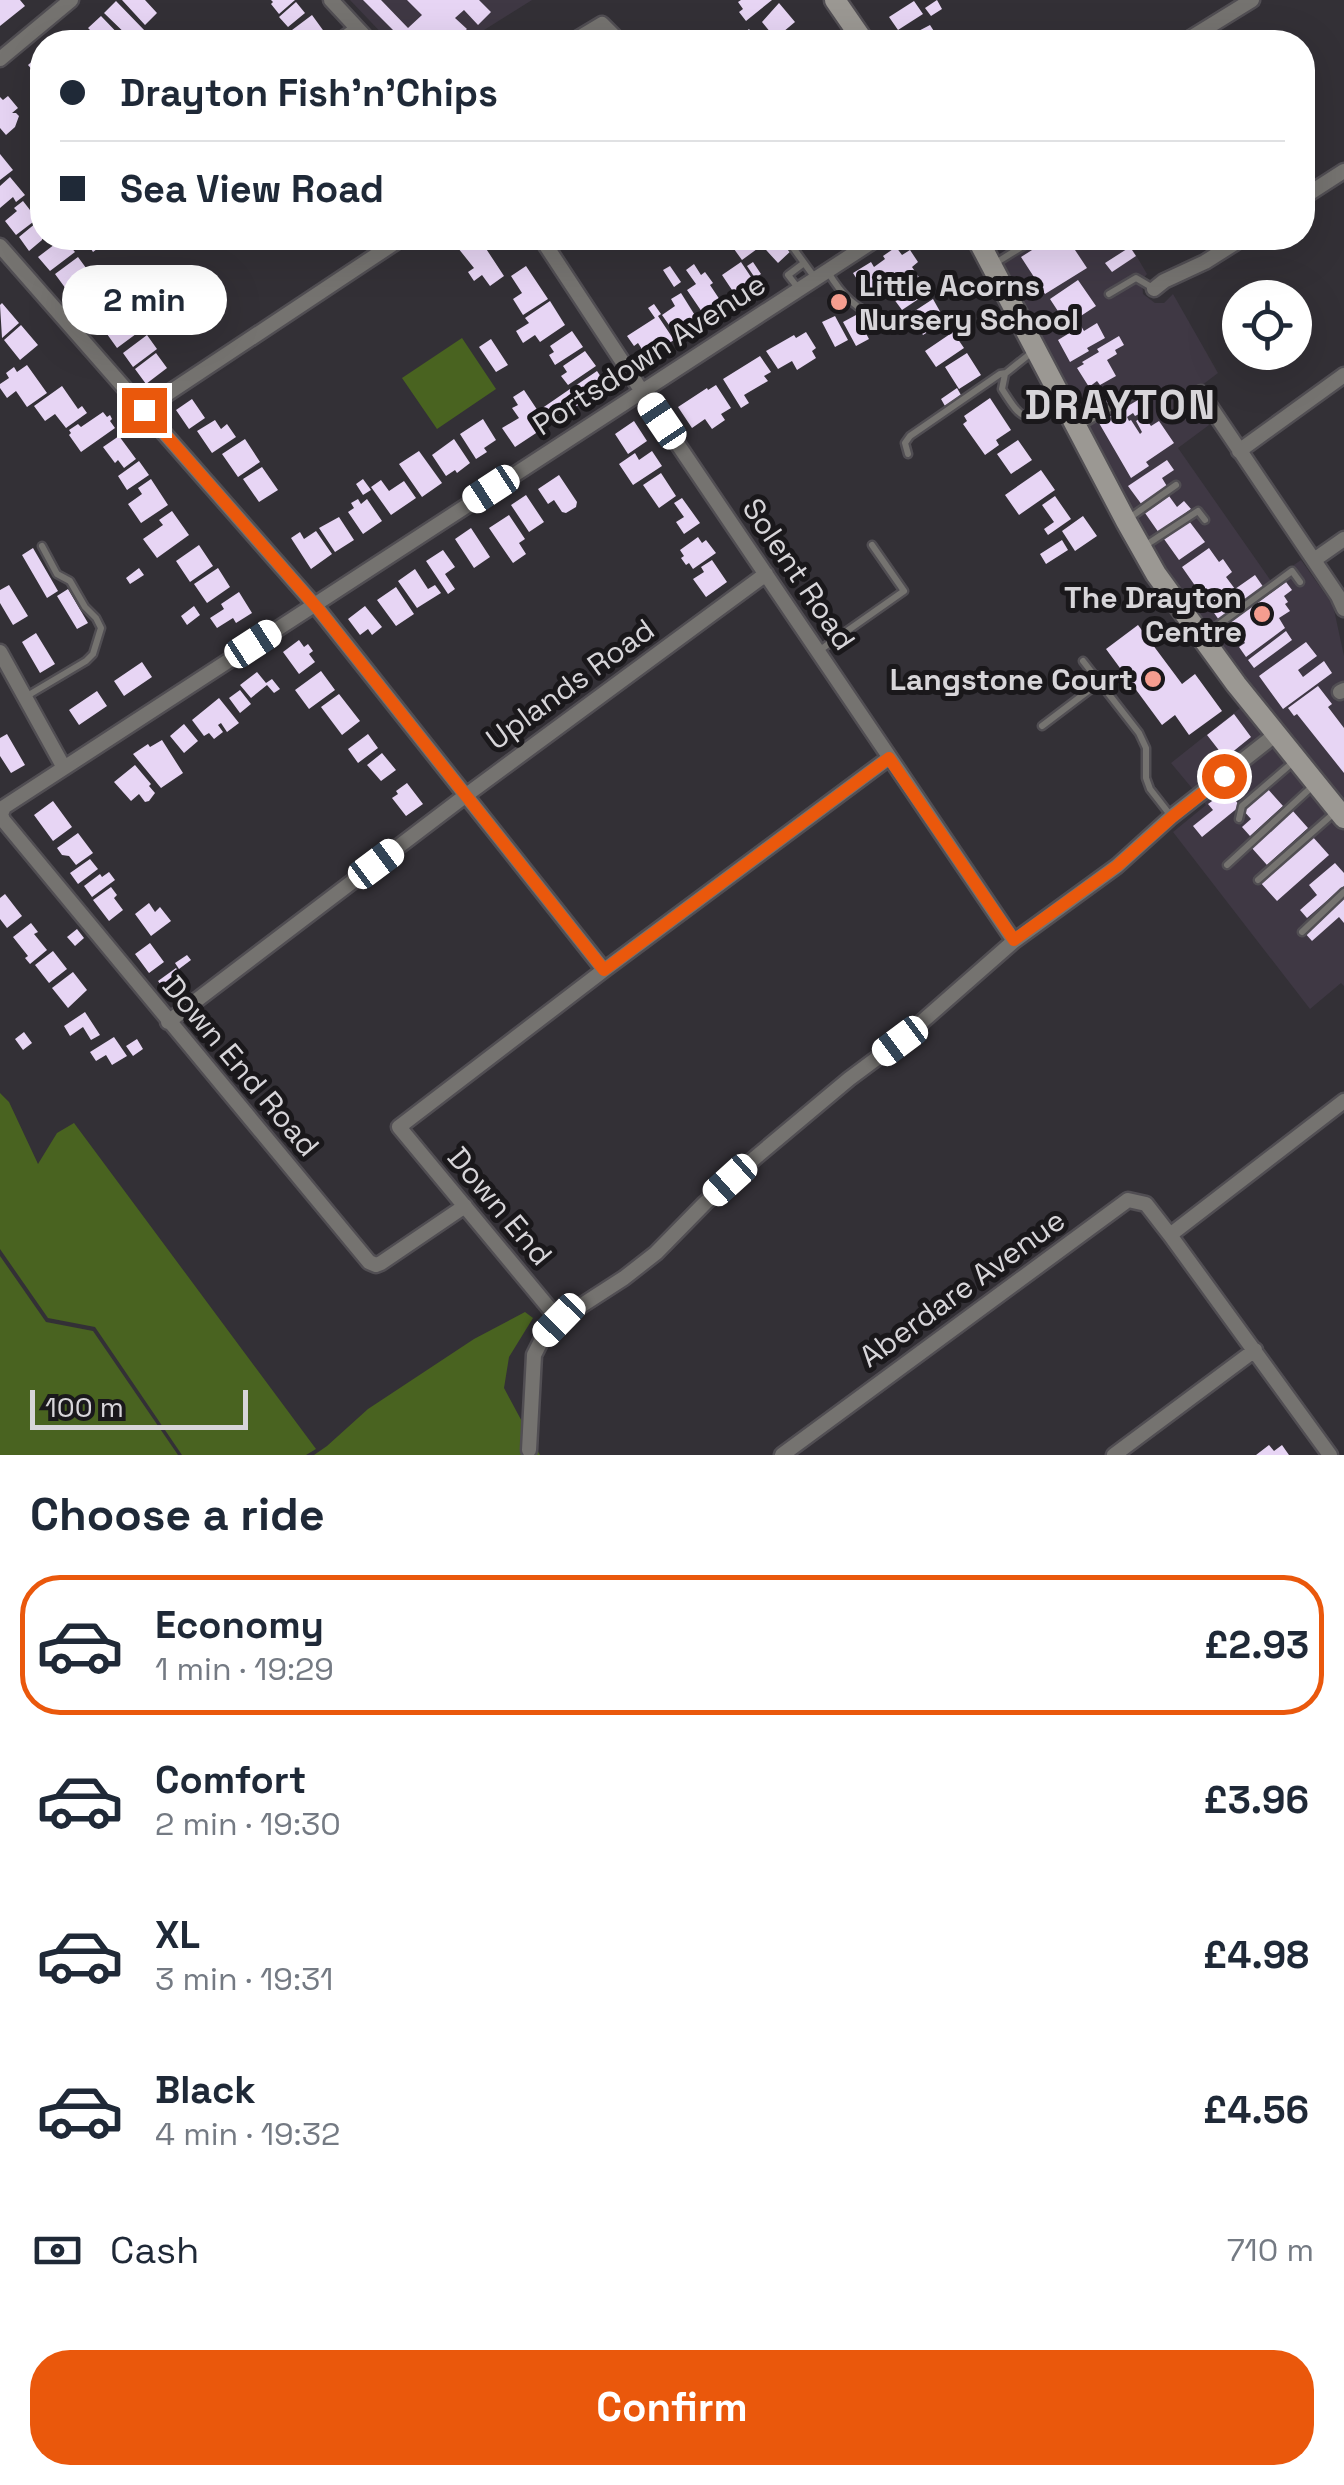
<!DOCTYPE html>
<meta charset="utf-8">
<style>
body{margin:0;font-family:"Space Grotesk",sans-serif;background:#f2f2f3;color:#1f2937;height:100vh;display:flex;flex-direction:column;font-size:38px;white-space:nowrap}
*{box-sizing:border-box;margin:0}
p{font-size:32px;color:#747a83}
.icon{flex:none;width:55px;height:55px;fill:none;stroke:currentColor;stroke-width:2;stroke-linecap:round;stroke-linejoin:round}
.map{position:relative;height:1455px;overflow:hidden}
.side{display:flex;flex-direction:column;background:#fff;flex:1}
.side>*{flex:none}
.top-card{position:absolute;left:30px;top:30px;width:1285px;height:220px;border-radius:40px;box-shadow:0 10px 40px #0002;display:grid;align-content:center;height:220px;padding:0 30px;background:#fff}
.buttons{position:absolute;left:1222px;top:280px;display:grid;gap:20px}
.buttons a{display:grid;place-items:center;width:90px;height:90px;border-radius:50%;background:#fff;box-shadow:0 10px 40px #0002;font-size:50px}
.scale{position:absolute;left:30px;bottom:25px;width:218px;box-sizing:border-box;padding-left:10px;border:5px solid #d7d5d9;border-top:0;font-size:28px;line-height:35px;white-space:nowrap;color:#d7d5d9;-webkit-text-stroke:8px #1a181b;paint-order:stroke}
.end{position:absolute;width:45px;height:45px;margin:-22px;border:12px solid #ea580c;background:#fff;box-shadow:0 0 0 5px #fff}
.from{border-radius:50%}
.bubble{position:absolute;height:70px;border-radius:35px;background:#fff;box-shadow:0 10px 40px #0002;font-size:32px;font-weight:700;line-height:70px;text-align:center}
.car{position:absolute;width:30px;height:60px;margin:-30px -15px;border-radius:12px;box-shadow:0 0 8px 2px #0007;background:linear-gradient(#fff 24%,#345 0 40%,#fff 0 76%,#345 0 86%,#fff 0)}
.top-card b{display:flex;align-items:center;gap:35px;height:95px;font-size:38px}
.top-card b+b{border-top:2px solid #e0e1e3}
.top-card i{width:25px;height:25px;background:#1f2937}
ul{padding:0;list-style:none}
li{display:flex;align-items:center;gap:30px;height:140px;margin:0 20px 15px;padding:0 10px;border:5px solid transparent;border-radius:40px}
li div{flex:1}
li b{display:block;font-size:38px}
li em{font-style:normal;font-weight:700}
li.active{border-color:#ea580c}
li>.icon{width:90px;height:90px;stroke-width:1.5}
h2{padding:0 30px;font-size:45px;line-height:120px}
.pay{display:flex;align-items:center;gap:25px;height:110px;padding:0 30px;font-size:38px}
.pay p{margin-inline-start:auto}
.button{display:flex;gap:20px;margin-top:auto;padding:20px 30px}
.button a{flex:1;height:115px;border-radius:40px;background:#ea580c;color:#fff;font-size:40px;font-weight:700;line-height:115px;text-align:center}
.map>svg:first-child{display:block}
.built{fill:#3f3844}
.green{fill:#496320}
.building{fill:#e7d5f4}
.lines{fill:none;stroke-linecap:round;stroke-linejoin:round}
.lane-casing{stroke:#514e53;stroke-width:11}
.street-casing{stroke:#514e53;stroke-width:19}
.secondary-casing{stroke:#514e53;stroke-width:25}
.lane{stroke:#757370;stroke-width:6}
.street{stroke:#757370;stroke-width:14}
.secondary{stroke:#9b9893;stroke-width:20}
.route{stroke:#ea580c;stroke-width:12}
.poi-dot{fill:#f59d8f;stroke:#1a181b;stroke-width:4}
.labels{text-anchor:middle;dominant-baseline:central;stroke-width:10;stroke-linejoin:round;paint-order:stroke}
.poi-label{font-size:30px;font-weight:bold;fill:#d7d5d9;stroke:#1a181b;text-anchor:end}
.street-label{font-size:30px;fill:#d7d5d9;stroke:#1a181b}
.district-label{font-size:40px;font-weight:bold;letter-spacing:2.5px;fill:#d7d5d9;stroke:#1a181b}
</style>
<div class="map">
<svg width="1344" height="1455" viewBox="0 0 1344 1455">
<rect width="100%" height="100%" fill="#333036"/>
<path class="built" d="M350,0H532L465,42H390Z
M1025,238H1126L1147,274L1142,280L1143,294L1155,303H1164L1173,294L1218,373L1189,395L1209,425L1178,448L1271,581L1301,560L1333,605L1344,656V986L1341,983L1310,1009L1173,832L1206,805L1171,763L1254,697L1167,575L999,254Z"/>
<path class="green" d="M462,338L496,389L437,429L402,378Z
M0,1093L9,1102L38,1164L57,1133L74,1123L316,1449L306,1455H182L95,1327L48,1318L0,1249Z
M0,1256L46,1322L93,1331L178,1455H0Z
M525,1312L533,1318L509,1357L504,1388L540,1455H314L327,1446L368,1409L474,1339Z"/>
<path class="building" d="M0,0H20L25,6L0,26Z
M122,0H145L157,13L145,25Z
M271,0H295L279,14L271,4L273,2Z
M363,0H381L408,28L422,15L407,0H479L491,12L478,25L464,10L455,18L467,29L453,42H448L439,33L430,42H427L416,32L409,39L404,35L401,38Z
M741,0H772L746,21L739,12L743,9L738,2Z
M937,0L942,9L931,16L925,8Z
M116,1L146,32L134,42L104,13Z
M914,1L923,14L898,30L889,17Z
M296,2L305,13L288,27L279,17Z
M779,3L795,22L771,42L766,37L771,33L762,22Z
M312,15L328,37L320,42H304L302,39L295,42L288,33Z
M101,16L126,42H102L88,28Z
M930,25L941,42H911L907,37Z
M749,29L754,35L745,42H733Z
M798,31L807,42H784Z
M36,58L42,65V104L32,92L39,85L31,76L35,73L28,65Z
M8,96L18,108L12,113H16L19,116L15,127L6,135L0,128V97L3,100Z
M0,154L13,170L0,180Z
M10,177L25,195L16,202L13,197L0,208V186Z
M23,201L37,219L16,235L5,221L17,211L14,208Z
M42,218V240L29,251L19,237Z
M63,238L75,252L50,271L38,257Z
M101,238L105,243L93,252L89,246Z
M474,238H479L504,276L490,286L482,275L474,281L468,272L474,268L458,248Z
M726,238H748L757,249L742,260Z
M755,238H783L793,249L778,263Z
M793,238H815L803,248Z
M1051,238H1067L1087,268L1045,294L1021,257Z
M896,247L902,255L910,250L918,262L912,267L929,292L902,310L882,283L866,293L853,273L871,262L874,267L885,259L883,256Z
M1130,247L1136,256L1112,272L1105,263Z
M78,257L89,272L66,289L55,274Z
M741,262L753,280L734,293L722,275Z
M753,262L761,274L755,278L747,266Z
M694,264L701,275L705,272L713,283L710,285L720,300L702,312L687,290L696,284L686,270Z
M526,266L548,299L523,315L513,299L522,293L511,276Z
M670,266L681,282L674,287L663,270Z
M97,272L111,291L95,303L92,298L81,307L69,293Z
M1078,280L1096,306L1067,325L1050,299Z
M681,293L696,317L674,332L662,315L675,306L671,299Z
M112,299L122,313L100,330L89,316Z
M933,299L942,315L930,322L934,328L923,335L910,314Z
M550,301L565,325L540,342L535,335L523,343L516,331L529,323L525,318Z
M2,303L19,323L2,338L0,305Z
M654,304L661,314L658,316L674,340L647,357L638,343L634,346L627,336L655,318L648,308Z
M856,315L869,339L856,346L843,322Z
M835,316L848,340L835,347L822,322Z
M129,317L140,331L117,348L107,334Z
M1097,323L1105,338L1087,348L1089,351L1070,362L1058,340L1081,326L1084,331Z
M21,325L38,345L20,360L4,340Z
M572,331L583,347L555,365L549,355L554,352L550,346Z
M806,332L816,348L812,351L816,358L797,370L792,361L778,369L766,351L794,335L796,338Z
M953,332L964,348L936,367L925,351Z
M147,335L157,349L133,367L123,353Z
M1119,336L1124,345L1115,350L1117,354L1107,360L1116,376L1100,385L1097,381L1089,387L1077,368L1084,364L1082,362L1099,352L1097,349Z
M491,339L508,365L496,372L479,347Z
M585,351L596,366L568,385L561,376L567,372L563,366Z
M156,353L167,368L146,384L135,369Z
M967,353L981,375L959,389L945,367Z
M760,356L771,372L764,376L768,381L744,395L749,403L741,408L723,379Z
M27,365L47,393L27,407L16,391L7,398L0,388V384L9,378L6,373L14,367L17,372Z
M597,371L607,386L582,403L572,388Z
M716,385L731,408L721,414L725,420L712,429L705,419L692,428L678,407L707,388L708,390Z
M62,386L78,409L82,406L87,413L66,428L55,414L45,421L34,406Z
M957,388L961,395L945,406L941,399Z
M570,389L580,404L515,447L502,428L519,418L512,408L518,405L513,397L524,390L538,411Z
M1102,389L1109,403L1094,411L1086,398Z
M990,398L1011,430L996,440L999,445L985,455L963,424L967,421L964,416Z
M192,399L205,418L189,429L176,410Z
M1138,400L1145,411L1135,416L1133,413L1127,417L1129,421L1131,420L1140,434L1142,432L1136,421L1144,416L1151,426L1159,421L1174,443L1146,462L1149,466L1131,478L1099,423Z
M103,412L107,417L110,415L112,419L110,421L115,428L81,452L69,435L71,433L69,430L78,424L81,427Z
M483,419L496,440L484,448L487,452L476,459L460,434Z
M215,420L221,429L227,424L236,437L212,453L197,431Z
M634,421L647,441L628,454L615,434Z
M119,436L136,459L124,468L118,460L115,463L103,447Z
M245,439L260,462L238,477L222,454Z
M454,439L470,463L457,473L455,470L446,476L432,455Z
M1018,440L1032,460L1011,474L997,454Z
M419,451L442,483L422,497L399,464Z
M652,451L662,466L633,485L619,464L635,453L639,460Z
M1167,460L1174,470L1162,478L1168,488L1142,505L1128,486Z
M139,461L149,475L127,490L118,476Z
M262,467L278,490L259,502L243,479Z
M1041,470L1055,490L1019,515L1005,495Z
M661,473L676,496L659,508L643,485Z
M559,475L577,502L576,507L566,513L562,512L554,500L548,504L538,489Z
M151,479L168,505L141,523L128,504L142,494L138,488Z
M363,479L371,490L363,495L356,484Z
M381,480L389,491L404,481L416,498L391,515L371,487Z
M526,495L544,522L529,532L511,505Z
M1055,496L1071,519L1048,535L1044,529L1054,522L1042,505Z
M1169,496L1177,507L1184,501L1191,509L1159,533L1145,513Z
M682,498L700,523L684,534L676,522L684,517L674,503Z
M358,499L361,504L367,499L382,521L363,534L348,512L354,508L351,503Z
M172,511L189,535L157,558L143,539L163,525L159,520Z
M509,515L525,539L519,543L526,554L513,563L489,528Z
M1083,516L1097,536L1075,551L1062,531Z
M339,517L354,540L335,552L319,528Z
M1189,521L1205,542L1179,560L1164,539Z
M471,528L490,557L474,568L455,539Z
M316,531L332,554L311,569L291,538L300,532L304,539Z
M698,537L702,543L706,540L716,553L693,569L689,563L686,565L681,558L684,556L680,550Z
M1062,540L1068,550L1046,564L1040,554Z
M199,545L213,566L190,582L176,561Z
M33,548L58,591L47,598L22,555Z
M1209,548L1219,562L1223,559L1232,572L1226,577L1235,589L1255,575L1264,588L1219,620L1182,567Z
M443,550L455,567L445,574L455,589L448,594L426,561Z
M712,560L727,582L706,597L693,579L704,572L701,567Z
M139,568L144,575L130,584L126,578Z
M218,568L230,587L207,603L194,584Z
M415,569L428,589L435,585L441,593L417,608L398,581Z
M1286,582L1292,590L1284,596L1288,602L1285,604L1290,611L1279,618L1285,628L1246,657L1239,647L1245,643L1241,637L1236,641L1225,626Z
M9,585L28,616L13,625L0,603V590Z
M396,587L414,614L396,626L377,600Z
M68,589L88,623L77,629L57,596Z
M239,592L252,613L236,623L233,618L217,628L210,618L224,609L221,604Z
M194,606L200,615L187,625L181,616Z
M365,606L382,627L372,635L368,629L360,635L348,619Z
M1138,625L1182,684L1195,674L1222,711L1189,735L1175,715L1162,725L1106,649Z
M1286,631L1292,640L1254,668L1248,660Z
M36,633L55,664L40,673L22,642Z
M299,640L304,647L308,644L313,651L309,654L315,662L299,674L283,652Z
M1306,642L1317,656L1298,670L1303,677L1324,661L1332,673L1283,709L1259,676Z
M142,662L152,677L124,696L114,681Z
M321,671L335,690L309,709L295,690Z
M257,672L266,683L272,679L280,689L274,693L267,685L251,698L240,685Z
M1318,686L1332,704L1328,707L1344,728V773L1297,714L1294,716L1288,708Z
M240,690L251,704L240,713L229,698Z
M97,691L107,706L79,725L69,710Z
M339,694L360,721L342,735L321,707Z
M219,698L239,723L227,732L221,723L218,725L223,732L214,739L209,733L204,736L192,720Z
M1234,714L1251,737L1225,758L1207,735Z
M184,724L198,741L184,753L170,736Z
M7,734L25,765L11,773L0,756V738Z
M368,734L378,748L358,763L348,749Z
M162,740L183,773L161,788L133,754L148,744L150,747Z
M382,753L396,770L381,781L367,765Z
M135,765L151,784L149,786L155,793L149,801L145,802L139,794L131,801L114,782Z
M1241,780L1249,789L1235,800L1240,806L1202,837L1193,826L1213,810L1208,804Z
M407,783L423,804L406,816L392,798L398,794L396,791Z
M1267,788L1283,806L1250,836L1242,827L1251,819L1243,810Z
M53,801L72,827L53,841L34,815Z
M1292,810L1308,828L1267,865L1251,847Z
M78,833L93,853L76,865L69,856L62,855L57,848Z
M1312,836L1329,855L1277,901L1260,882Z
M90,859L98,869L78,884L70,873Z
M1335,863L1344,873V886L1307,918L1300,910L1317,895L1309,885Z
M109,872L115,880L92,897L84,886L100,874L102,877Z
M111,887L117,895L114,898L123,910L109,921L93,900Z
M5,894L22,916L7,928L0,919V898Z
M1344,896V923L1339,917L1312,941L1304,932Z
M149,903L155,912L160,907L171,921L151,936L135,914Z
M31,923L38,932L34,934L47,950L30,964L25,958L28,956L13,937Z
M77,929L84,938L75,946L67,937Z
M150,943L164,962L149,973L135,954Z
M53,951L67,969L49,983L35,965Z
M187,955L191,960L179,969L175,963Z
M176,968L190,987L172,1000L158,981Z
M73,972L87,990L68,1008L52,988Z
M85,1012L100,1035L91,1040L83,1027L70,1036L64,1026Z
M24,1032L32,1043L23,1050L15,1039Z
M114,1037L127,1056L112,1065L106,1055L96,1061L90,1052Z
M137,1039L143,1049L133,1056L126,1046Z
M1269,1445L1274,1451L1282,1445L1289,1455H1256Z"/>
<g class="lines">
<defs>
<path id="lane" d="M786,238L815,278
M994,264L1036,238
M828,272C841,294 856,311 882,317
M798,288L788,275L804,263
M1109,294L1136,278L1153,288
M1005,374L1002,389C1024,424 1026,423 1060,401
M1080,426L1135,393
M908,454L905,443L910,436L1000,374L1006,373L1031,353
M1128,519L1176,485
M1146,545L1198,511L1205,520
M1206,634L1292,571L1300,582
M820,650L904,591L872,545
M1083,661L1139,733L1146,748V778L1150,789L1171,816
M27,696L86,661L93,654L101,628L96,618L85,607L70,581L57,574L42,546
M1042,726L1100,682
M1239,819L1242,806L1292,763
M1227,865L1315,784
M1258,880L1333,814
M1302,932L1344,892"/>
<path id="street" d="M331,0L370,42
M339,42L357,29
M572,42L602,24L620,42
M1184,42L1252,0
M0,59L71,0
M1302,198L1344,171
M541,238L641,390L1014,941
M0,246L319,610L604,970
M1154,289L1164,281L1205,262L1243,238
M1201,393L1338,596L1344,609
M143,410L402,238
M1239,451L1344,375
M1314,560L1344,539
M0,652L63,766
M1340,692L1344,690
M168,1022L465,796L766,574
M465,1206L381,1263L376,1265L369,1262L3,820L1,814L4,807L878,238
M559,1320L399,1127L604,970L889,758
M529,1450L534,1355L544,1335L559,1320L624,1278L656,1253L705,1203L756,1157L849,1079L900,1041L1014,941L1117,866L1171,817L1275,735
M782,1455L1128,1200L1146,1204L1170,1235
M1114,1455L1255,1350
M1330,1455L1170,1235L1344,1101"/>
<path id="secondary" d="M835,0L864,42
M977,238L1126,521L1156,574L1236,684L1344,818"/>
</defs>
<use href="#lane" class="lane-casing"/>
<use href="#street" class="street-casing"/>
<use href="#secondary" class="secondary-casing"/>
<use href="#lane" class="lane"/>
<use href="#street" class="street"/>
<use href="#secondary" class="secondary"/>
</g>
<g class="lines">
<path class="route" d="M144,410L319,610L604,970L889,758L1014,940L1117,866L1172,817L1224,776"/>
</g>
<g class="poi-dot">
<circle cx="839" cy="302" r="10"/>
<circle cx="1262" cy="614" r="10"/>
<circle cx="1153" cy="679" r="10"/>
</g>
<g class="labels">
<g class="poi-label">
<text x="859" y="285" text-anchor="start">Little Acorns<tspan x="859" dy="34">Nursery School</tspan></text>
<text x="1242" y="597">The Drayton<tspan x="1242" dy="34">Centre</tspan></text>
<text x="1133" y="679">Langstone Court</text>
</g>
<g class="street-label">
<text transform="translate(649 354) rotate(-33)">Portsdown Avenue</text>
<text transform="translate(799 574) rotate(56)">Solent Road</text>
<text transform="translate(570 684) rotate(-36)">Uplands Road</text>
<text transform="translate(241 1066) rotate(50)">Down End Road</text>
<text transform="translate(500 1206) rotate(50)">Down End</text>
<text transform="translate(962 1288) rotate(-36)">Aberdare Avenue</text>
</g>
<g class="district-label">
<text x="1121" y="405">DRAYTON</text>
</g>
</g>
</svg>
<div class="buttons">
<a><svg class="icon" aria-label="locate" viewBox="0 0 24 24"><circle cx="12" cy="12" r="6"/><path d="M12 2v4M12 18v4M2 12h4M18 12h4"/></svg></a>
</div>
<div class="scale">100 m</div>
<i class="end from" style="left:1224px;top:776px"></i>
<i class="end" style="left:144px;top:410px"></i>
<div class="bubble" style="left:62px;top:265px;width:165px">2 min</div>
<i class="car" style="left:662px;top:421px;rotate:326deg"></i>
<i class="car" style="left:491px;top:489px;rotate:237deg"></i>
<i class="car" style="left:253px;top:644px;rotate:57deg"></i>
<i class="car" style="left:376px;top:864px;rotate:53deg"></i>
<i class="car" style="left:900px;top:1041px;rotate:233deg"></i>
<i class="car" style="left:730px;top:1180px;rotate:228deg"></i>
<i class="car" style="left:559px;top:1320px;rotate:224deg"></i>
<div class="top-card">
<b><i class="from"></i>Drayton Fish'n'Chips</b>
<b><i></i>Sea View Road</b>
</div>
</div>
<section class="side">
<h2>Choose a ride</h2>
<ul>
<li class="active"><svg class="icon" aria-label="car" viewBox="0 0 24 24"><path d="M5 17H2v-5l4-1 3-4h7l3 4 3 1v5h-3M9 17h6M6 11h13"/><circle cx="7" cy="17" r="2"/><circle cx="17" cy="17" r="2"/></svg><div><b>Economy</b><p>1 min · 19:29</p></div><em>£2.93</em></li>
<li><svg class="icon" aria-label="car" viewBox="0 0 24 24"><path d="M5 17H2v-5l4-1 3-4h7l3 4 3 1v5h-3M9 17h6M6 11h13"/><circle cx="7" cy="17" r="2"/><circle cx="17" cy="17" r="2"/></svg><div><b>Comfort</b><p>2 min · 19:30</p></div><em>£3.96</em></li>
<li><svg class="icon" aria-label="car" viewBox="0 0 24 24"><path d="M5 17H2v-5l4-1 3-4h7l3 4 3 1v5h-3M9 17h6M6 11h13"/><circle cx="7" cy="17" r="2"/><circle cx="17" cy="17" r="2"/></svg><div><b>XL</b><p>3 min · 19:31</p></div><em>£4.98</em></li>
<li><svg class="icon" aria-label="car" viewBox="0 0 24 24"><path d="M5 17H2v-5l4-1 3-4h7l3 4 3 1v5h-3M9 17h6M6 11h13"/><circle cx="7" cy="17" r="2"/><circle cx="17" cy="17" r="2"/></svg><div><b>Black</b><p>4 min · 19:32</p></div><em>£4.56</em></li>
</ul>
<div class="pay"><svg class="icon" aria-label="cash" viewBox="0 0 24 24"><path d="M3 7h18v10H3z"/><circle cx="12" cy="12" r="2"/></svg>Cash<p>710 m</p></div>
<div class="button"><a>Confirm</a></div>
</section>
